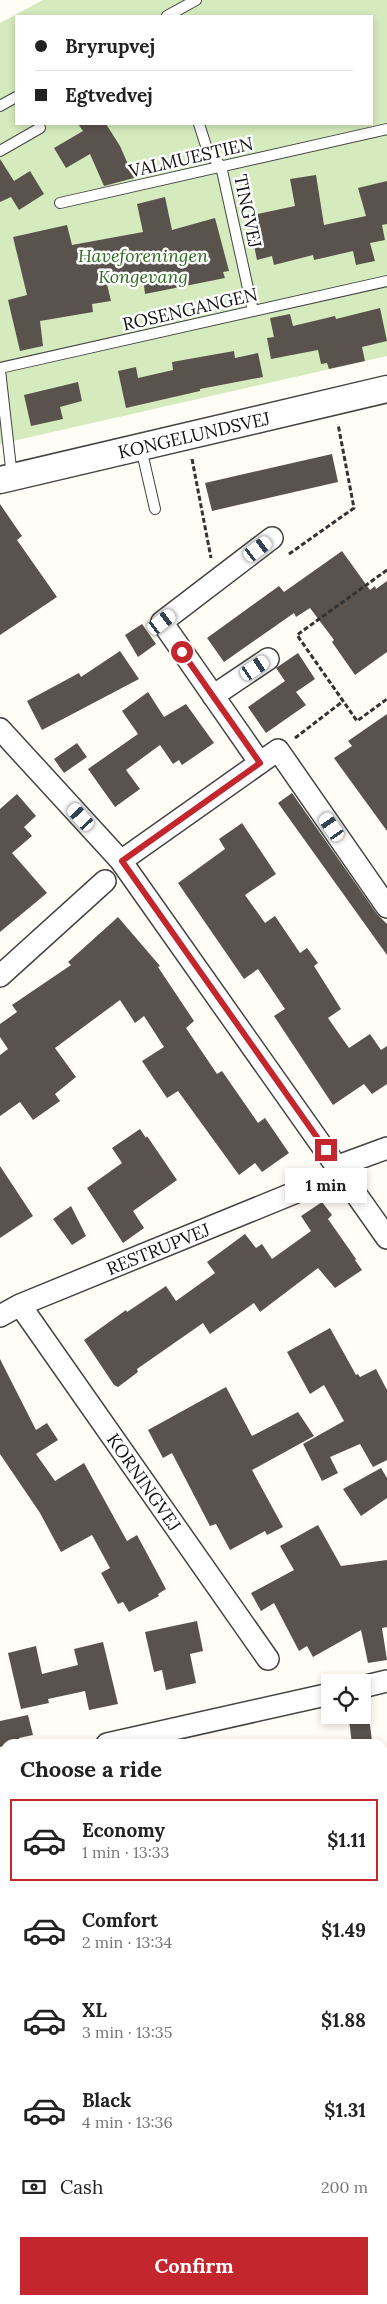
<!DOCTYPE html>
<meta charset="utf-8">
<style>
body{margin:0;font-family:Lora,serif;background:#f2f2f2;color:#222;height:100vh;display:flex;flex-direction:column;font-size:19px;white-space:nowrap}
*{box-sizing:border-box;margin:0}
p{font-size:16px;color:#767676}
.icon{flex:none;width:28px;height:28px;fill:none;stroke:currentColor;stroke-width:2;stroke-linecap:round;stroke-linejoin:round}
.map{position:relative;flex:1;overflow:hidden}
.side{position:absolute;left:0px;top:1739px;width:388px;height:566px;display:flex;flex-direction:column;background:#fff;border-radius:15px 15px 0 0;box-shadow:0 2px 8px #0003}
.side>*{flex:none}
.banner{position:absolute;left:15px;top:15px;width:358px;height:110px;border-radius:0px;box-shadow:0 2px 8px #0003;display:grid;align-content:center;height:110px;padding:0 20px;background:#fff}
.controls{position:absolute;left:321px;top:1674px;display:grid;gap:10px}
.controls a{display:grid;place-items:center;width:50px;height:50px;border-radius:0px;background:#fff;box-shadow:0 2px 8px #0003;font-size:25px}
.end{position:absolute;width:22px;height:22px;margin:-11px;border:6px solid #c4262e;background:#fff;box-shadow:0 0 0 2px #fff}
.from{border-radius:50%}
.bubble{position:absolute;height:35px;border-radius:0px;background:#fff;box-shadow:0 2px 8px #0003;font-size:16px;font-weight:800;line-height:35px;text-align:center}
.car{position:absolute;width:15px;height:30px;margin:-15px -8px;border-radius:6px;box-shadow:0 0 4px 1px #0007;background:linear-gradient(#fff 24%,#345 0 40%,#fff 0 76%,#345 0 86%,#fff 0)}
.banner b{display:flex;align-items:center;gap:18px;height:48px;font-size:19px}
.banner b+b{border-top:1px solid #e0e0e0}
.banner i{width:12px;height:12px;background:#222}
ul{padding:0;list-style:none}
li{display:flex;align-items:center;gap:15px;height:82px;margin:0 10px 8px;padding:0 10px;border:2px solid transparent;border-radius:0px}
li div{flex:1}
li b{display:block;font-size:19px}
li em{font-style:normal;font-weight:800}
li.on{border-color:#c4262e}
li>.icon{width:45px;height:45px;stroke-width:1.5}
h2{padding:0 20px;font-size:22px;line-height:60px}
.pay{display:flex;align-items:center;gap:12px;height:55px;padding:0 20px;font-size:19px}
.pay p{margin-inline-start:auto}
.cta{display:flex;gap:10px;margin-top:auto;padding:10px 20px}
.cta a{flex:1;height:58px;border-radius:0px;background:#c4262e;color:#fff;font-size:20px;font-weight:800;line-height:58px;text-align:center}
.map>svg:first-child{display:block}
.green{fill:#d5ebbd;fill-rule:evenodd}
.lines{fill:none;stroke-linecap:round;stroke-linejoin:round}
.stream{stroke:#3f96cf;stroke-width:7}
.building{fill:#5a524d}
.service-casing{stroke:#444;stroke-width:12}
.minor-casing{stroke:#444;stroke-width:24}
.tertiary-casing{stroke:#444;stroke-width:29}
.path{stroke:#333;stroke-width:3;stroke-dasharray:5 2.5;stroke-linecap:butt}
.service{stroke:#fff;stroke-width:10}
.minor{stroke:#fff;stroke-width:21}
.tertiary{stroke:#fff;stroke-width:26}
.route{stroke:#c4262e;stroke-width:6}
.labels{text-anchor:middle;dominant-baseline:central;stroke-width:5;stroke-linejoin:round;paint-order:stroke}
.street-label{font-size:18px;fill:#111;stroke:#fff}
.park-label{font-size:18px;font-style:italic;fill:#2f6b1f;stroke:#fff}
</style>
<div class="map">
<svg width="387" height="2304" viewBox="0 0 387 2304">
<rect width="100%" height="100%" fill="#fffdf5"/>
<path class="green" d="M43,0H387V356L0,444V23ZM16,16H371V124H16Z
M382,1840H387V2304H0V1913H5V2300H382Z"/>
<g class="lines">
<path class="stream" d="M382,1924L387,1923
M0,2000L5,1999
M0,2215L5,2222
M0,2269L5,2277
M21,2300L24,2304
M59,2300L62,2304"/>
</g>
<path class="building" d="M78,124H106L120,146L134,178L104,186L90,154L66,168L54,148L83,131Z
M0,159L14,181L30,171L44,194L19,210L11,197L0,202Z
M316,175L324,225L366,216L358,188L387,181V224L382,225L385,240L370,243L375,261L356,265L353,251L314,260L313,255L274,265L272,256L257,260L248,216L295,206L290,179Z
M165,197L172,230L215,218L229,271L223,272L225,278L145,294L143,277L107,284L111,301L92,304L93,312L40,321L43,346L20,351L8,300L27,295L13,237L67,225L72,245L143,232L137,204Z
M380,308L387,341L362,347L365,361L329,369L327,363L321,364L318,350L271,359L267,338L274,337L270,318L290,314L293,326L335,316L336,319Z
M234,351L235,358L258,353L263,377L200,389V391L126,408L118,371L136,367L138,378L173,370L172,362Z
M78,382L82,401L60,407L63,419L31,426L24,395Z
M332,454L338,482L212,511L205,483Z
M0,504L22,536L17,540L57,597L0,635Z
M342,551L370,590L375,586L376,589L387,581V652L355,675L332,642L334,640L310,608L296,617L294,613L224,662L207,638L279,586L284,592Z
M142,624L156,644L138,657L125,635Z
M120,651L139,679L42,730L27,701L79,673L81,677Z
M298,653L315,679L296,692L306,705L266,733L248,707L285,681L276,668Z
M148,692L164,717L186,704L214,743L182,765L179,760L173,764L160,745L126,770L140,789L115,807L88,769L138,734L122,711Z
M387,714V831L334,758L352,746L348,741Z
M77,743L87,757L64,773L54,759Z
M292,793L377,914L387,924V955L278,803Z
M17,794L36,816L24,827L32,836L12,853L47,893L0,932V809Z
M242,823L276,874L245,895L265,923L275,916L300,953L307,948L318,963L314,966L341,1009L328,1018L349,1048L370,1034L381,1050L387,1046V1084L372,1094L364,1084L333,1105L274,1016L285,1009L258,969L244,979L178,883L225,849L219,839Z
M118,917L160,966L158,967L194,1021L186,1028L217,1074L222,1071L258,1123L265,1118L289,1153L262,1172L255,1163L239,1175L178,1091L167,1098L142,1061L164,1047L144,1016L135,1023L120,1000L55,1048L76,1077L55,1094L60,1101L33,1120L20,1102L0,1116V1055L8,1049L0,1037V1024L17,1012L12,1005L71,965L68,962Z
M140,1129L146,1138L147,1136L177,1180L133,1211L144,1228L123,1243L87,1188L122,1163L112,1148Z
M0,1166L33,1216L0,1238Z
M322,1202L332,1215L328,1219L356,1259L355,1260L362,1270L335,1288L318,1268L260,1312L254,1303L210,1334L203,1323L137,1369L138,1372L118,1387L114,1385L84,1340L126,1310L127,1312L166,1286L176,1301L215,1273L207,1262L245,1234L256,1248L262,1244L272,1259L311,1231L301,1216Z
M71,1206L86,1236L72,1245L53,1219Z
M330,1328L356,1375L358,1374L360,1377L376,1369L387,1390V1460L373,1467L360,1444L330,1457L338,1473L322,1481L303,1444L344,1421L324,1385L310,1394L287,1352Z
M0,1359L36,1430L47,1423L58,1440L36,1454L55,1481L84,1463L127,1541L137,1535L166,1589L158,1594L159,1596L129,1612L123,1602L118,1604L101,1573L110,1568L92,1535L61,1552L40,1513L0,1454Z
M226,1387L252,1436L298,1412L314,1436L252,1470L283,1527L267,1535L265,1531L230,1550L216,1524L210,1526L172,1453L163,1458L148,1430Z
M381,1468L387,1478V1498L361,1516L343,1489Z
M318,1525L341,1566L387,1560V1627L382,1628L387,1660L368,1663L361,1630L313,1657L307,1646L299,1651L274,1603L261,1611L251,1593L294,1570L280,1546Z
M197,1621L203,1651L190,1654L196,1683L166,1690L162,1670L154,1672L145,1632Z
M103,1642L118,1704L89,1710L85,1691L48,1699L49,1703L21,1709L8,1653L36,1646L42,1674L78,1665L74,1649Z
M28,1715L33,1735L19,1738L20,1743L5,1744V1746L0,1747V1721Z
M369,1717L372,1741L352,1744L349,1720Z"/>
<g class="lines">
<defs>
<path id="service" d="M167,16L196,0
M0,106L16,97
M199,124L208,152L221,166L253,311
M0,151L40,128
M60,203L387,129
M0,368L387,281
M0,370L12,477
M141,448L155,509
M382,1996L387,1995
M0,2073L5,2072"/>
<path id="minor" d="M213,696L268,659
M0,729L121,861L387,1238
M260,763L162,622L272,538
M121,861L278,750L387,907
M0,976L105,881
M338,1166L387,1148
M20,1305L268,1659
M0,1316L20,1305L316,1184
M362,1687L387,1681
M107,1744L330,1694
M0,1768L5,1767"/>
<path id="tertiary" d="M0,480L387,389"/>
</defs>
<use href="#service" class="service-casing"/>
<use href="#minor" class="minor-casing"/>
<use href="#tertiary" class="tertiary-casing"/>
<path class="path" d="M192,459L211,558
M289,554L354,508L338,424
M387,570L297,635L357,721L387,699
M295,738L342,702
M382,1880L387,1879
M0,1957L5,1956
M382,2036L387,2037
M0,2110H5"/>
<use href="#service" class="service"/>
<use href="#minor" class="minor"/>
<use href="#tertiary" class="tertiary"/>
</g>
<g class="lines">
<path class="route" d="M182,652L260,763L122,861L326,1150"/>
</g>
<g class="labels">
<g class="street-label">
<text transform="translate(191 157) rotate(-13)">VALMUESTIEN</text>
<text transform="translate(248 211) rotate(78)">TINGVEJ</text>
<text transform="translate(190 309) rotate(-13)">ROSENGANGEN</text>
<text transform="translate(194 435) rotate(-13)">KONGELUNDSVEJ</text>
<text transform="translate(158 1249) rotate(-22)">RESTRUPVEJ</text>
<text transform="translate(144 1482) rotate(55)">KORNINGVEJ</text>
</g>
<g class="park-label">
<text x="143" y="255">Haveforeningen<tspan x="143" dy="21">Kongevang</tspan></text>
</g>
</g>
</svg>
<div class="controls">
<a><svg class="icon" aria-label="locate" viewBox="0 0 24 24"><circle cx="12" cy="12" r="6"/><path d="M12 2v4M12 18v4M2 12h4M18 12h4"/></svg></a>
</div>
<i class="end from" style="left:182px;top:652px"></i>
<i class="end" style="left:326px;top:1150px"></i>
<div class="bubble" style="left:285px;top:1168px;width:82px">1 min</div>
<i class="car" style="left:258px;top:549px;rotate:53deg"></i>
<i class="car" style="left:162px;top:622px;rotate:53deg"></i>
<i class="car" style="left:255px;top:668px;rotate:56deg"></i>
<i class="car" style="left:81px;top:817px;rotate:318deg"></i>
<i class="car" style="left:332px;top:827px;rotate:325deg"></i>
<div class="banner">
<b><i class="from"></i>Bryrupvej</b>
<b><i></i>Egtvedvej</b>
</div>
<section class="side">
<h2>Choose a ride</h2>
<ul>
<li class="on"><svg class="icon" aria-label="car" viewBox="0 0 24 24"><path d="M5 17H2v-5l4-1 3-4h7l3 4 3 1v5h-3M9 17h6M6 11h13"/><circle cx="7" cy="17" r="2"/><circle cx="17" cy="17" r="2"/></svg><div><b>Economy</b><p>1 min · 13:33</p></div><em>$1.11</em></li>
<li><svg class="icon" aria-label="car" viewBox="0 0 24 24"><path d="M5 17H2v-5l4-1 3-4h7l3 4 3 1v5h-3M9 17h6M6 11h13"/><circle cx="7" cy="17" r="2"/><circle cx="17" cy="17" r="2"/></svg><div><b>Comfort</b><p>2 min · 13:34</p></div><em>$1.49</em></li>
<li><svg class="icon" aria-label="car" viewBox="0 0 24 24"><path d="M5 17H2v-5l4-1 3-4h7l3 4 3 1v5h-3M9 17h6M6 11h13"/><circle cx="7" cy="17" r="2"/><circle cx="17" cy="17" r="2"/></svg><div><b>XL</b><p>3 min · 13:35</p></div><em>$1.88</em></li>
<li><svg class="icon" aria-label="car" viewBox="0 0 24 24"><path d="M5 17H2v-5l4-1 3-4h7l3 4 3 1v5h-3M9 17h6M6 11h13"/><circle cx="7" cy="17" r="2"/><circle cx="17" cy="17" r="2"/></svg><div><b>Black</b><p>4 min · 13:36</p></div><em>$1.31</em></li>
</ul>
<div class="pay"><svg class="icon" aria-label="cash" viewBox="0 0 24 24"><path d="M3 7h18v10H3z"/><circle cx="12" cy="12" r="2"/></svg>Cash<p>200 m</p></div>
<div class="cta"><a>Confirm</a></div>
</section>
</div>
